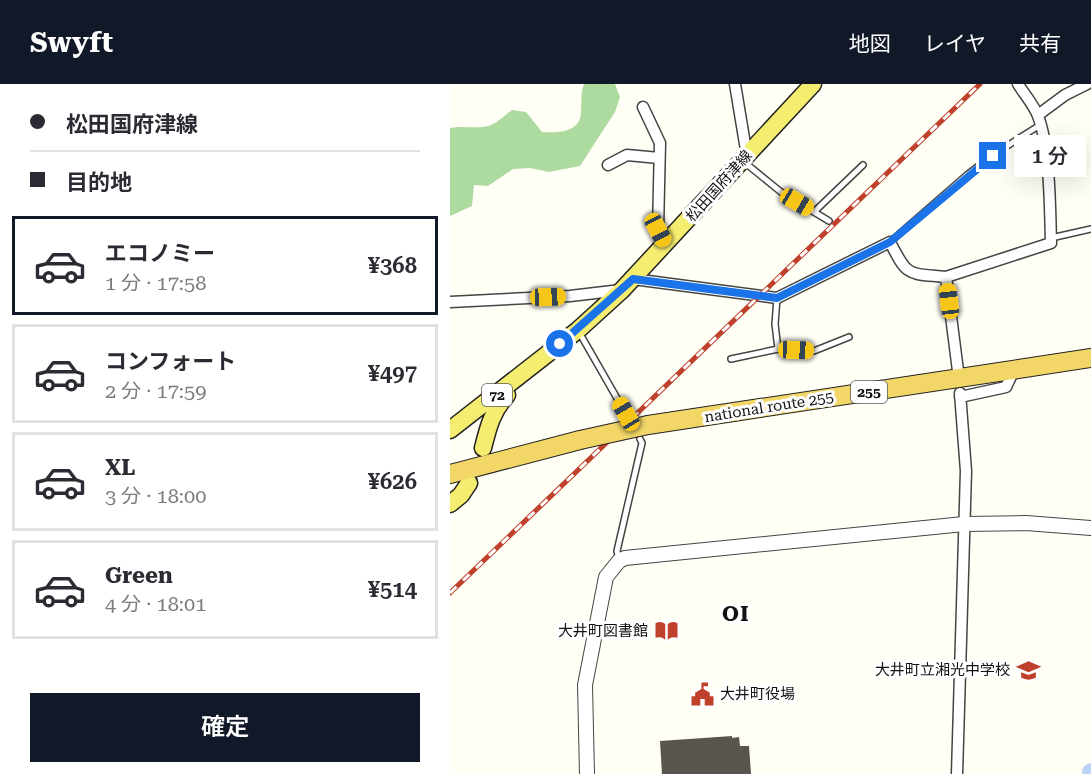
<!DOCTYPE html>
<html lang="ja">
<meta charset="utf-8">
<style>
body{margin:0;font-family:"Roboto Serif","Noto Sans JP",serif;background:#f7f7f7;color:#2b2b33;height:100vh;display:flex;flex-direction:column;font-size:22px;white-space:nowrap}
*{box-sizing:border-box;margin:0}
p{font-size:20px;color:#7c7c81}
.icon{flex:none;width:33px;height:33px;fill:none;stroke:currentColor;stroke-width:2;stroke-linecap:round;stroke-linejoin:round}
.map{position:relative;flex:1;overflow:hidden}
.drawer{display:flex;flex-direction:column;background:#fff;width:450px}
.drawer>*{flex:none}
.top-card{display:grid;align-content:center;height:132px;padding:0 30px;background:#fff}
.end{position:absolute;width:27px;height:27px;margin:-14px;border:8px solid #1a73e8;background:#fff;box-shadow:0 0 0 3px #fff}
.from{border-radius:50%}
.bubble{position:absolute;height:42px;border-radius:0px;background:#fff;box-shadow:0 6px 24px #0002;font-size:20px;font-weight:600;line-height:42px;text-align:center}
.car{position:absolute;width:18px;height:36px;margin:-18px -9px;border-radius:8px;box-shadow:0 0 4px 2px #0007;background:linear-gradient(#f5c518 24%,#345 0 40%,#f5c518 0 76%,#345 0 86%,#f5c518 0)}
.top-card b{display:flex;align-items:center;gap:21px;height:57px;font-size:22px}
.top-card b+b{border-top:2px solid #e1e1e2}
.top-card i{width:15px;height:15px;background:#2b2b33}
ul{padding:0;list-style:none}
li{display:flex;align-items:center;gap:18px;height:99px;margin:0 12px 9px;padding:0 18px;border:3px solid #e1e1e2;border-radius:0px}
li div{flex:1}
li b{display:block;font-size:22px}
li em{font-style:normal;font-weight:600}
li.active{border-color:#111827}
li>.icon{width:54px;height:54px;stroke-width:1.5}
.action{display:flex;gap:12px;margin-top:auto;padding:12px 30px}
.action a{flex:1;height:69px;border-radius:0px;background:#111827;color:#fff;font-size:24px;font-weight:600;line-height:69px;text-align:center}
header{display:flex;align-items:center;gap:36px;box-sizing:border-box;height:84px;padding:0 30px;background:#111827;color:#fff}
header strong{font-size:28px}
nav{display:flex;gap:33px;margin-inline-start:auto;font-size:21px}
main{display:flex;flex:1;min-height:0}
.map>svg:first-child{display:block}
.forest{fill:#adda9e}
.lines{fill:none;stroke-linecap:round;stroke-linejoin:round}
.river{stroke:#bbd4f5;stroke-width:18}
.building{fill:#59544d}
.service-casing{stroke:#444;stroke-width:8}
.minor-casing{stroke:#444;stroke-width:13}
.tertiary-casing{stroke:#444;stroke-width:16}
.primary-casing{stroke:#222;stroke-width:19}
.trunk-casing{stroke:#222;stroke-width:20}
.service{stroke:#fff;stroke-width:5}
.minor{stroke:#fff;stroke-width:10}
.tertiary{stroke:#fff;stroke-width:14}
.primary{stroke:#f5ed6f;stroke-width:16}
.trunk{stroke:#f2d668;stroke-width:18}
.rail-casing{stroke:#bf402b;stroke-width:5}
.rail{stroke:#fff;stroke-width:3;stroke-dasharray:9;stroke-linecap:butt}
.trunk-bridge-casing{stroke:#222;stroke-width:20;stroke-linecap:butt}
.trunk-bridge{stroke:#f2d668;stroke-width:18}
.route{stroke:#1a73e8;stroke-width:8}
.labels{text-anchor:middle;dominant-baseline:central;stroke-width:6;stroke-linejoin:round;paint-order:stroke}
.shield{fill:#fff;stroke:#585858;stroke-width:1.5}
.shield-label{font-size:14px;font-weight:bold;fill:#111}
.street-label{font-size:15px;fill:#111;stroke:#fff}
.poi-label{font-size:15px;fill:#111;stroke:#fff;text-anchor:end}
.district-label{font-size:21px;font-weight:bold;letter-spacing:1.5px;fill:#111;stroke:#fff}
</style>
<header>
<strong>Swyft</strong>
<nav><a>地図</a><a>レイヤ</a><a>共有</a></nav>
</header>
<main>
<section class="drawer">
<div class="top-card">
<b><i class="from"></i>松田国府津線</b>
<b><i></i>目的地</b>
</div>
<ul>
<li class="active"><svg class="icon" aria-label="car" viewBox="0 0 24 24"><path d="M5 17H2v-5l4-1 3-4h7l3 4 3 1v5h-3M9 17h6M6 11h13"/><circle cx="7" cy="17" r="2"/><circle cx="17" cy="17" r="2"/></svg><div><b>エコノミー</b><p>1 分 · 17:58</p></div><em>¥368</em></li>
<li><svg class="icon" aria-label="car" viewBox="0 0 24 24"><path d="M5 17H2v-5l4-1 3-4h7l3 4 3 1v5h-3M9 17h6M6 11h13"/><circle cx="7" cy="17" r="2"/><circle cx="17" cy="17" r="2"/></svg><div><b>コンフォート</b><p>2 分 · 17:59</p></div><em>¥497</em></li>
<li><svg class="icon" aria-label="car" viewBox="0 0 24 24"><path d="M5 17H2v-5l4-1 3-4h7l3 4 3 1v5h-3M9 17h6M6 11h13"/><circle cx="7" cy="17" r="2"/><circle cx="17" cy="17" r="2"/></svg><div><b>XL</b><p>3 分 · 18:00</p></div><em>¥626</em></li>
<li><svg class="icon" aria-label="car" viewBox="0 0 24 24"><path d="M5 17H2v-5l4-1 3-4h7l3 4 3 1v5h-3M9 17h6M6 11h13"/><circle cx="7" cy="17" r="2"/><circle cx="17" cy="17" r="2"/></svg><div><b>Green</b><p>4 分 · 18:01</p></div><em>¥514</em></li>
</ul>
<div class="action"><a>確定</a></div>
</section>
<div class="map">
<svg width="641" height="690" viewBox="0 0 641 690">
<rect width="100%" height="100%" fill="#fffff5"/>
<path class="forest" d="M134,0H165L170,13L165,28L130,82L99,88L80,84L63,85L38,102L24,101L22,122L0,132V44C14,41 28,46 41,41C48,38 55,31 62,26L76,28L92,48C106,49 130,49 131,29C132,18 130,11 134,0Z"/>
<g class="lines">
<path class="river" d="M641,690V688"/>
</g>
<path class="building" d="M282,652V654L289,653L290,662H299L301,690H212L210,657Z"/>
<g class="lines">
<defs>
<path id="service" d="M294,78L331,108L379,137
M364,128L413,81
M601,154L641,145
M440,158L517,91L543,71L590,41
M327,214L325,240L328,265
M129,248L176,330
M281,275L328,265L364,267L399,253
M169,475L167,467L192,359L190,355"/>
<path id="minor" d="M285,0L297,72
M193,23L210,59L208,146L215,160
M588,31L615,11L637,0
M158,81L177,71L209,74
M183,195L327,214L440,158C458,194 458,189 496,193
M0,218L120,212L171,206
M508,287L496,193L601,159C600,125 600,63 588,32C584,21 574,10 568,0
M510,313L556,303L564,286
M507,690L516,387L510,309"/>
<path id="tertiary" d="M137,690L135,601L156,493L169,477L175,474L514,440L576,439L641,444"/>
<path id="primary" d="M0,346L128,246L172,206L363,0
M33,364C38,344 42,327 57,311
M0,420L11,411L19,399"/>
<path id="trunk" d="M198,341L641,274
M0,390L130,356"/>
</defs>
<use href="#service" class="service-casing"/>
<use href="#minor" class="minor-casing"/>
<use href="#tertiary" class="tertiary-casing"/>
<use href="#primary" class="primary-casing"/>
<use href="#trunk" class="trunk-casing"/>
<use href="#service" class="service"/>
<use href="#minor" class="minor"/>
<use href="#tertiary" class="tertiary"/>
<use href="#primary" class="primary"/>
<use href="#trunk" class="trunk"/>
<defs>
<path id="rail" d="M0,509L530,0"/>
</defs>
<use href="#rail" class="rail-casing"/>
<use href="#rail" class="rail"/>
<defs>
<path id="trunk-bridge" d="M130,356L198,341"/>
</defs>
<use href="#trunk-bridge" class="trunk-bridge-casing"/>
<use href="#trunk-bridge" class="trunk-bridge"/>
</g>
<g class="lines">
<path class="route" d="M110,260L183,195L327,214L440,158L543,72"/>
</g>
<defs>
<symbol id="library-bare" viewBox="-9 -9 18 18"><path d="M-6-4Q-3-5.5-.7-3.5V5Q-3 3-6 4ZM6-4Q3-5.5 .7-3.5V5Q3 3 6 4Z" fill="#bf402b" stroke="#fff" stroke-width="2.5" paint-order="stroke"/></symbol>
<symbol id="school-bare" viewBox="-9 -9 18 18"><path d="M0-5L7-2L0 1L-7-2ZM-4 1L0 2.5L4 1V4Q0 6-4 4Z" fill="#bf402b" stroke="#fff" stroke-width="2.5" paint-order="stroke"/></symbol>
<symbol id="civic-bare" viewBox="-9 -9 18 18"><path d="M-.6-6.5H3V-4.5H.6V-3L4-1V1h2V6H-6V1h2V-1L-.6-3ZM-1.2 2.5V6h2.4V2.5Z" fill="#bf402b" stroke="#fff" stroke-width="2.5" paint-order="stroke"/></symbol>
</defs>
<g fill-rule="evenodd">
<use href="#library-bare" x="200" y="530" width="33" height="33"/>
<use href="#school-bare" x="562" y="570" width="33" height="33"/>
<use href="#civic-bare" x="236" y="594" width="33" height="33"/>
</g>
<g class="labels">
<g class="shield">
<rect x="401" y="297" width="36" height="22" rx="4.5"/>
<rect x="32" y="300" width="30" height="22" rx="4.5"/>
</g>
<g class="shield-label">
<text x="419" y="308">255</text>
<text x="47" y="311">72</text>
</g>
<g class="street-label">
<text transform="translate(269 102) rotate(-48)">松田国府津線</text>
<text transform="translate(319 323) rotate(-9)">national route 255</text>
</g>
<g class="poi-label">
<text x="198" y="547">大井町図書館</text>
<text x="560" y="586">大井町立湘光中学校</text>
<text x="270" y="610" text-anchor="start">大井町役場</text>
</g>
<g class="district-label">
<text x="286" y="530">OI</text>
</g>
</g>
</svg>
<i class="end from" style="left:110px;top:260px"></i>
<i class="end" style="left:543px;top:72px"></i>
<div class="bubble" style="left:564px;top:51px;width:72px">1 分</div>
<i class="car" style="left:347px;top:118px;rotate:120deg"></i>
<i class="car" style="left:208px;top:146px;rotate:152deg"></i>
<i class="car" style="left:98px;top:213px;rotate:88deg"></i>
<i class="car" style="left:499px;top:217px;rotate:353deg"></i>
<i class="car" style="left:346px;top:266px;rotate:92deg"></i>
<i class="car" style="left:176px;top:330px;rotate:330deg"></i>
</div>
</main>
